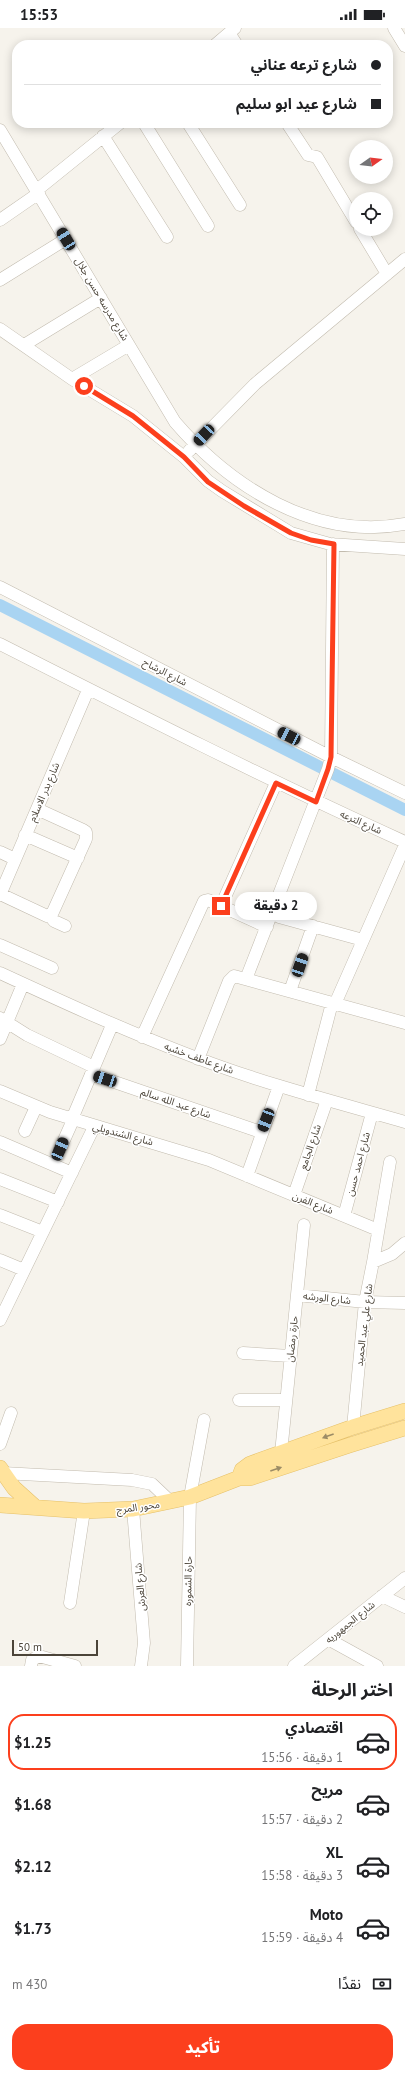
<!DOCTYPE html>
<html lang="ar">
<meta charset="utf-8">
<style>
body{margin:0;font-family:"PT Sans","Noto Sans Arabic",sans-serif;background:#f6f6f6;color:#202124;direction:rtl;height:100vh;display:flex;flex-direction:column;font-size:15px;white-space:nowrap}
*{box-sizing:border-box;margin:0}
p{font-size:13px;color:#757577}
.icon{flex:none;width:22px;height:22px;fill:none;stroke:currentColor;stroke-width:2;stroke-linecap:round;stroke-linejoin:round}
.map{position:relative;height:1638px;overflow:hidden;direction:ltr}
.side{display:flex;flex-direction:column;background:#fff;flex:1}
.side>*{flex:none}
.guide{position:absolute;left:12px;top:12px;width:381px;height:88px;border-radius:16px;box-shadow:0 2px 10px #0003;direction:rtl;display:grid;align-content:center;height:88px;padding:0 12px;background:#fff}
.needle{width:26px;rotate:76deg}
.buttons{position:absolute;left:349px;top:112px;display:grid;gap:8px}
.buttons a{display:grid;place-items:center;width:44px;height:44px;border-radius:50%;background:#fff;box-shadow:0 2px 10px #0003;font-size:20px}
.scale{position:absolute;left:12px;bottom:10px;width:86px;box-sizing:border-box;padding-left:4px;border:2px solid #4b4439;border-top:0;font-size:11px;line-height:14px;white-space:nowrap;color:#4b4439;-webkit-text-stroke:3px #fff;paint-order:stroke}
.end{position:absolute;width:18px;height:18px;margin:-9px;border:5px solid #fc3f1d;background:#fff;box-shadow:0 0 0 2px #fff}
.from{border-radius:50%}
.bubble{position:absolute;height:28px;border-radius:14px;background:#fff;box-shadow:0 2px 10px #0003;font-size:13px;font-weight:800;line-height:28px;text-align:center;direction:rtl}
.car{position:absolute;width:12px;height:24px;margin:-12px -6px;border-radius:5px;box-shadow:0 0 3px 1px #0007;background:linear-gradient(#222 24%,#8ab4d8 0 40%,#222 0 76%,#8ab4d8 0 86%,#222 0)}
.guide b{display:flex;align-items:center;gap:14px;height:38px;font-size:15px}
.guide b+b{border-top:1px solid #e0e0e0}
.guide i{width:10px;height:10px;background:#202124}
ul{padding:0;list-style:none}
li{display:flex;align-items:center;gap:12px;height:56px;margin:0 8px 6px;padding:0 4px;border:2px solid transparent;border-radius:16px}
li div{flex:1}
li b{display:block;font-size:15px}
li em{font-style:normal;font-weight:800}
li.selected{border-color:#fc3f1d}
li>.icon{width:36px;height:36px;stroke-width:1.5}
h2{padding:0 12px;font-size:18px;line-height:48px}
.pay{display:flex;align-items:center;gap:10px;height:44px;padding:0 12px;font-size:15px}
.pay p{margin-inline-start:auto}
.button{display:flex;gap:8px;margin-top:auto;padding:8px 12px}
.button a{flex:1;height:46px;border-radius:16px;background:#fc3f1d;color:#fff;font-size:16px;font-weight:800;line-height:46px;text-align:center}
.status{display:flex;justify-content:space-between;align-items:center;height:28px;padding:0 20px;background:#fff;direction:ltr}
.status svg{height:11px;fill:currentColor}
.map>svg:first-child{display:block}
.lines{fill:none;stroke-linecap:round;stroke-linejoin:round}
.canal{stroke:#a9d4f2;stroke-width:12}
.minor-casing{stroke:#c2bbae;stroke-width:13}
.major-casing{stroke:#e6c16a;stroke-width:16}
.minor{stroke:#fff;stroke-width:12}
.major{stroke:#ffe39c;stroke-width:15}
.oneway{fill:#9c8c66}
.route{stroke:#fc3f1d;stroke-width:5}
.labels{text-anchor:middle;dominant-baseline:central;stroke-width:3;stroke-linejoin:round;paint-order:stroke}
.street-label{font-size:10px;fill:#4b4439;stroke:#fff}
</style>
<div class="status"><b>15:53</b><svg viewBox="0 0 49 12"><path d="M0 12V9h3v3zM5 12V6h3v6zM10 12V3h3v9zM15 12V0h3v12zM26 1h20v11H26zM47 4h2v5h-2z"/></svg></div>
<div class="map">
<svg width="405" height="1638" viewBox="0 0 405 1638">
<rect width="100%" height="100%" fill="#f6f3ec"/>
<g class="lines">
<path class="canal" d="M0,577L405,782"/>
<defs>
<path id="minor" d="M394,0L405,18
M229,5L237,17
M215,17L235,0
M144,95L208,198
M188,95L240,177
M287,95L308,127L317,129L356,194
M0,102L175,394C231,459 315,513 405,496
M103,108L167,209
M37,162L120,95
M0,192L39,165
M360,201L387,246
M0,252L66,211
M0,301L72,351L133,388L184,429L208,453L222,463L291,505L330,516L405,521
M24,317L101,270
M72,351L129,317
M189,423L255,356L405,231
M0,559L331,729L405,765
M0,616C134,684 268,752 405,814
M25,807L78,830
M0,824L15,831
M0,866L47,888L52,886L86,811V804L83,802L37,781
M0,867L88,662
M221,878L276,755
M50,888L54,893L65,898
M279,889L363,912
M0,917L52,940
M0,945C65,975 130,1005 197,1030C265,1056 335,1074 405,1094
M246,951L328,741L331,729L333,516
M290,963L313,898
M335,976L405,817
M0,990L27,1007L94,1039
M142,1009L204,873L208,872L267,899
M0,1011L23,956
M198,1031L229,953L234,948L405,995
M91,1046L261,1104
M0,1063L50,1084L209,1132L378,1202
M308,1067L332,975
M72,1091L112,997
M25,1103L36,1079
M0,1114L72,1145
M60,1121L73,1092
M247,1148L279,1058
M0,1151L58,1174
M294,1167L327,1072
M0,1187L43,1204
M344,1188L372,1085
M0,1232L24,1242
M373,1234L390,1134
M297,1267L365,1274L405,1275
M0,1292L94,1099
M243,1325L290,1328
M239,1372H286
M353,1399L365,1274L373,1234L392,1226L405,1215
M0,1416L11,1385
M281,1425L304,1197
M3,1445L132,1452L152,1456L171,1474
M133,1481L144,1615L141,1638
M382,1568L405,1579
M70,1575L84,1483
M328,1611L377,1638
M31,1638L32,1632L39,1628L75,1638
M187,1638L190,1469L204,1392
M294,1638L405,1550"/>
<path id="major" d="M0,1440L14,1460L34,1478
M239,1450L242,1442L250,1436L353,1399L405,1383
M0,1477L84,1483L133,1481L190,1469L239,1450H250L350,1417L405,1400"/>
</defs>
<use href="#minor" class="minor-casing"/>
<use href="#major" class="major-casing"/>
<use href="#minor" class="minor"/>
<use href="#major" class="major"/>
</g>
<defs><path id="oneway-solid" d="M-6-.8H1V-3.2L6.5 0L1 3.2V.8H-6Z"/></defs>
<g class="oneway">
<use href="#oneway-solid" transform="translate(328 1408) rotate(160)"/>
<use href="#oneway-solid" transform="translate(276 1441) rotate(-19)"/>
</g>
<g class="lines">
<path class="route" d="M84,358L133,388L184,429L208,454L244,478L291,505L311,512L334,516L331,729L328,741L316,774L276,755L221,878"/>
</g>
<g class="labels">
<g class="street-label">
<text transform="translate(102 271) rotate(59)">شارع مدرسه حسن جلال</text>
<text transform="translate(165 644) rotate(27)">شارع الرشاح</text>
<text transform="translate(44 764) rotate(-67)">شارع بدر الاسلام</text>
<text transform="translate(361 794) rotate(24)">شارع الترعه</text>
<text transform="translate(199 1030) rotate(20)">شارع عاطف خشبه</text>
<text transform="translate(176 1075) rotate(19)">شارع عبد الله سالم</text>
<text transform="translate(123 1106) rotate(15)">شارع الشندويلي</text>
<text transform="translate(310 1119) rotate(-71)">شارع الجامع</text>
<text transform="translate(358 1136) rotate(-75)">شارع احمد حسن</text>
<text transform="translate(313 1175) rotate(22)">شارع الفرن</text>
<text transform="translate(327 1270) rotate(6)">شارع الورشه</text>
<text transform="translate(364 1297) rotate(-83)">شارع علي عبد الحميد</text>
<text transform="translate(292 1311) rotate(-84)">حارة رمضان</text>
<text transform="translate(138 1479) rotate(-8)">محور المرج</text>
<text transform="translate(188 1553) rotate(-89)">حارة الشموره</text>
<text transform="translate(140 1559) rotate(-95)">شارع العرش</text>
<text transform="translate(350 1594) rotate(-39)">شارع الجمهوريه</text>
</g>
</g>
</svg>
<div class="buttons">
<a><svg class="needle" viewBox="-14 -14 28 28"><path d="M0-13l5 13h-10z" fill="#e53935"/><path d="M0 13l5-13h-10z" fill="#757577"/></svg></a>
<a><svg class="icon" aria-label="locate" viewBox="0 0 24 24"><circle cx="12" cy="12" r="6"/><path d="M12 2v4M12 18v4M2 12h4M18 12h4"/></svg></a>
</div>
<div class="scale">50 m</div>
<i class="end from" style="left:84px;top:358px"></i>
<i class="end" style="left:221px;top:878px"></i>
<div class="bubble" style="left:235px;top:864px;width:82px">2 دقيقة</div>
<i class="car" style="left:66px;top:211px;rotate:329deg"></i>
<i class="car" style="left:204px;top:407px;rotate:223deg"></i>
<i class="car" style="left:289px;top:708px;rotate:297deg"></i>
<i class="car" style="left:300px;top:937px;rotate:19deg"></i>
<i class="car" style="left:105px;top:1051px;rotate:288deg"></i>
<i class="car" style="left:266px;top:1092px;rotate:201deg"></i>
<i class="car" style="left:60px;top:1121px;rotate:23deg"></i>
<div class="guide">
<b><i class="from"></i>شارع ترعه عناني</b>
<b><i></i>شارع عيد ابو سليم</b>
</div>
</div>
<section class="side">
<h2>اختر الرحلة</h2>
<ul>
<li class="selected"><svg class="icon" aria-label="car" viewBox="0 0 24 24"><path d="M5 17H2v-5l4-1 3-4h7l3 4 3 1v5h-3M9 17h6M6 11h13"/><circle cx="7" cy="17" r="2"/><circle cx="17" cy="17" r="2"/></svg><div><b>اقتصادي</b><p>1 دقيقة · 15:56</p></div><em>$1.25</em></li>
<li><svg class="icon" aria-label="car" viewBox="0 0 24 24"><path d="M5 17H2v-5l4-1 3-4h7l3 4 3 1v5h-3M9 17h6M6 11h13"/><circle cx="7" cy="17" r="2"/><circle cx="17" cy="17" r="2"/></svg><div><b>مريح</b><p>2 دقيقة · 15:57</p></div><em>$1.68</em></li>
<li><svg class="icon" aria-label="car" viewBox="0 0 24 24"><path d="M5 17H2v-5l4-1 3-4h7l3 4 3 1v5h-3M9 17h6M6 11h13"/><circle cx="7" cy="17" r="2"/><circle cx="17" cy="17" r="2"/></svg><div><b>XL</b><p>3 دقيقة · 15:58</p></div><em>$2.12</em></li>
<li><svg class="icon" aria-label="car" viewBox="0 0 24 24"><path d="M5 17H2v-5l4-1 3-4h7l3 4 3 1v5h-3M9 17h6M6 11h13"/><circle cx="7" cy="17" r="2"/><circle cx="17" cy="17" r="2"/></svg><div><b>Moto</b><p>4 دقيقة · 15:59</p></div><em>$1.73</em></li>
</ul>
<div class="pay"><svg class="icon" aria-label="cash" viewBox="0 0 24 24"><path d="M3 7h18v10H3z"/><circle cx="12" cy="12" r="2"/></svg>نقدًا<p>430 m</p></div>
<div class="button"><a>تأكيد</a></div>
</section>
